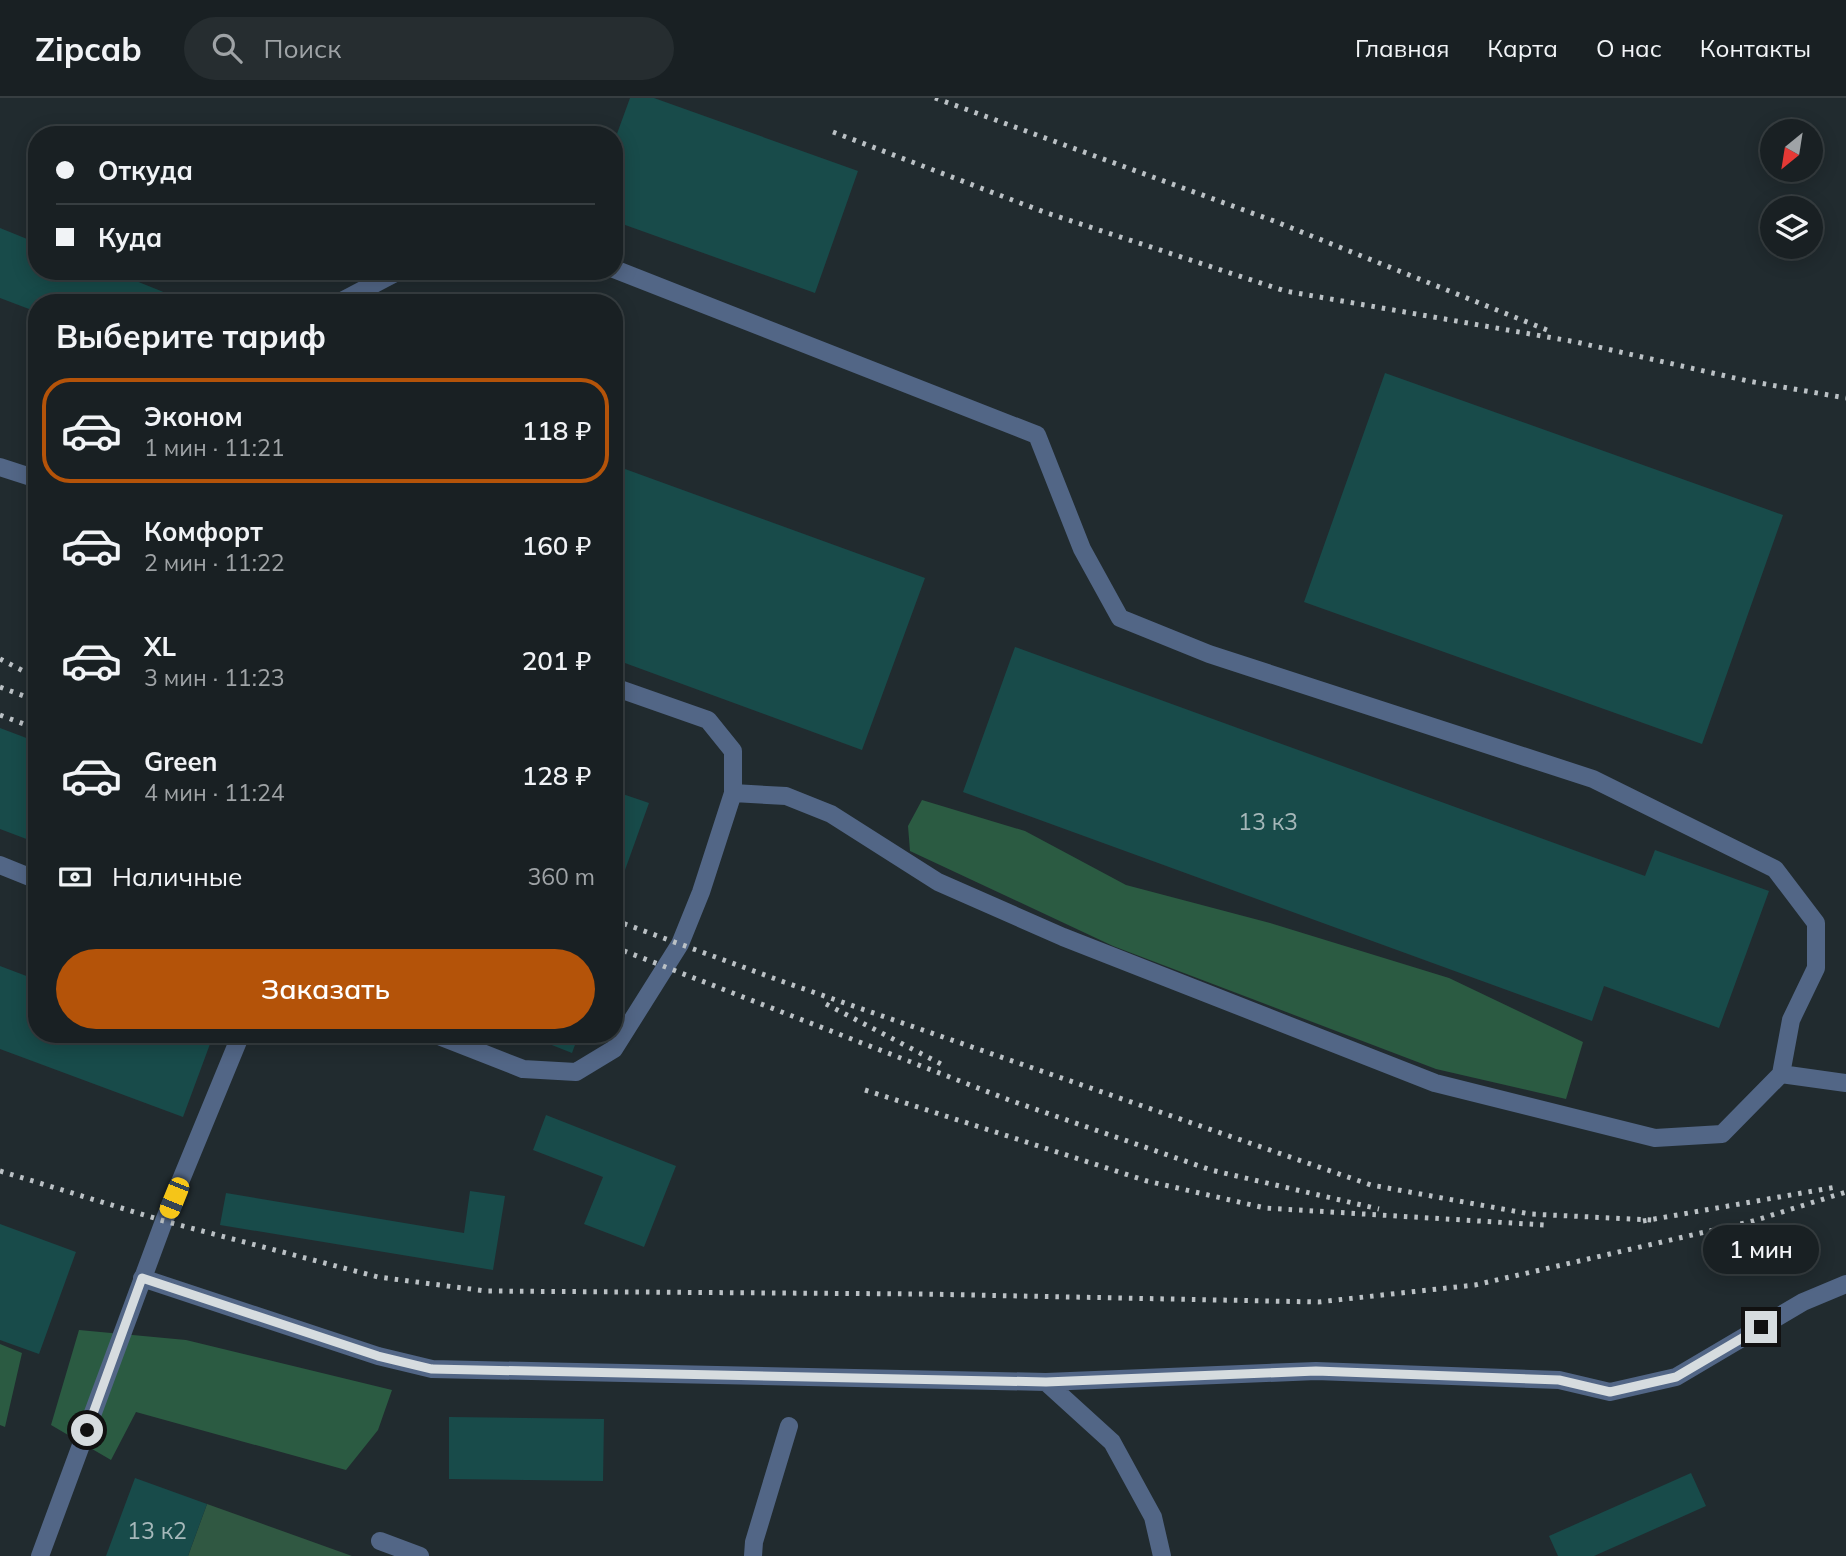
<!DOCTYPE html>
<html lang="ru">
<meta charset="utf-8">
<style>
body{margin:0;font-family:Mulish,sans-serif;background:#262d30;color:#f1f3f6;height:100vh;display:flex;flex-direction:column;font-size:26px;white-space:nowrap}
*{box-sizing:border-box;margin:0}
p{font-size:23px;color:#9fa3a6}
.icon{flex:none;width:38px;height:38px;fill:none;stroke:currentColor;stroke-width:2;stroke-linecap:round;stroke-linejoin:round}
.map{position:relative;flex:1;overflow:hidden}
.side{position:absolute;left:28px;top:196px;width:595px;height:749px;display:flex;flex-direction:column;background:#192023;border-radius:28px;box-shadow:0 4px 18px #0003,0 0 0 2px #373e41}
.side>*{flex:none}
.banner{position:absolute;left:28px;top:28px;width:595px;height:154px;border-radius:28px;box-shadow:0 4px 18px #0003,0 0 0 2px #373e41;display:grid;align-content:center;height:154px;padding:0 28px;background:#192023}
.needle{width:46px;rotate:210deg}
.fabs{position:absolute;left:1760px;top:21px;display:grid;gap:14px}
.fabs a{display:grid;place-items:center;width:63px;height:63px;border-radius:50%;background:#192023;box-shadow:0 4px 18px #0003,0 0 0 2px #373e41;font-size:35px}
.end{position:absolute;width:32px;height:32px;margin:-16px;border:9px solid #d6dcdf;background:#111;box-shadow:0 0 0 4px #111}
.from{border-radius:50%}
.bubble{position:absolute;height:49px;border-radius:24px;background:#192023;box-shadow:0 4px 18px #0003,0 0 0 2px #373e41;font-size:23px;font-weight:600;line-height:49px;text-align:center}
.car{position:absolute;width:21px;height:42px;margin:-21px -10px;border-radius:9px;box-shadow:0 0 5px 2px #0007;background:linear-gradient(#f5c518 24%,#345 0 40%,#f5c518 0 76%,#345 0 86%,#f5c518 0)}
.banner b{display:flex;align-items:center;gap:24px;height:66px;font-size:26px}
.banner b+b{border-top:2px solid #373e41}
.banner i{width:18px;height:18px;background:#f1f3f6}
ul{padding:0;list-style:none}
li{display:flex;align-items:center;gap:21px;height:105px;margin:0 14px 10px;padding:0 14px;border:4px solid transparent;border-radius:28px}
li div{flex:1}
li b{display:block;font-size:26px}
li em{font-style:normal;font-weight:600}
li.active{border-color:#b45309}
li>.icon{width:63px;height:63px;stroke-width:1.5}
h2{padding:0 28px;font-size:32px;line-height:84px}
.pay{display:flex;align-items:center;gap:18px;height:77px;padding:0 28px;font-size:26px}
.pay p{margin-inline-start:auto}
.action{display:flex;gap:14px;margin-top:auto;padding:14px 28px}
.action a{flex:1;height:80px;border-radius:42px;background:#b45309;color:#fff;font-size:28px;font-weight:600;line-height:80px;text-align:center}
header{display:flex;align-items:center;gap:42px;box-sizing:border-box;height:98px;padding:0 35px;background:#192023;border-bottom:2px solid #373e41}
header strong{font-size:33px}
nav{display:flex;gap:38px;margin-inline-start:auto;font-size:24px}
.search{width:490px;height:63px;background:#262d30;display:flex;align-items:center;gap:18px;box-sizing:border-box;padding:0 24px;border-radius:38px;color:#9fa3a6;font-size:26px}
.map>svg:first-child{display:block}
.green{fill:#305842}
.forest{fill:#2b5b42}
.building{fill:#184b4a}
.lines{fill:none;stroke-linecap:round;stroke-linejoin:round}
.lane{stroke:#526686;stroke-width:18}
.rail{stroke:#bbc1c5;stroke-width:5;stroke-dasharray:3.5 7;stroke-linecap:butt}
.route{stroke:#d6dcdf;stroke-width:9}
.labels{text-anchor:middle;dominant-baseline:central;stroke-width:7;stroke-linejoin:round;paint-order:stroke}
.number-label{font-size:23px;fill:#a6b8ba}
</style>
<header>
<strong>Zipcab</strong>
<div class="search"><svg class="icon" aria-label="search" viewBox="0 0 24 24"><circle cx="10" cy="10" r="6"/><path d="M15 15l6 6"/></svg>Поиск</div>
<nav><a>Главная</a><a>Карта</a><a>О нас</a><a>Контакты</a></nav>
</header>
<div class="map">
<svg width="1846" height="1458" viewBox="0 0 1846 1458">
<rect width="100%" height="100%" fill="#212b2f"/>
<path class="green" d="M207,1406L352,1458H188Z"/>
<path class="forest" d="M922,702L1025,733L1126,787L1270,825L1449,880L1583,944L1566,1001L1436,971L1113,848L910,753L908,728Z
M79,1232L186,1242L392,1292L378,1332L346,1372L136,1314L111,1362L51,1327Z
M0,1246L22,1255L5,1329L0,1327Z"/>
<path class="building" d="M630,0H654L858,73L815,195L614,123V44Z
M0,130L37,145V173H111L191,205H37V214L0,200Z
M1385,275L1783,417L1702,646L1304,504Z
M614,367L925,480L862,652L614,561Z
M1015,549L1645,778L1655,752L1769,793L1719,930L1604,888L1592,923L963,694Z
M0,630L37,644V745L0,731Z
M614,693L649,705L615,800H614Z
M0,868L37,882V936H183L210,946L183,1019L0,951Z
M524,936H579L572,955Z
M546,1017L676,1068L644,1149L584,1126L603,1079L533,1052Z
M470,1093L505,1098L493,1172L220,1127L226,1095L464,1135Z
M0,1126L76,1154L39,1256L0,1242Z
M449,1319L604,1321L603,1383L449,1381Z
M1691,1375L1706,1408L1594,1458H1558L1549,1438Z
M135,1380L207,1406L188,1458H106Z"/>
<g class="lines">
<path class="lane" d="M614,171L1037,337L1082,451L1120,520L1209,556L1593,681L1775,771L1816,825V870L1791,922L1781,976L1722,1036L1655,1040L1435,985L1063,839L938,784L831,716L786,698L733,695
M338,205L399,173
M0,369L37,381
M0,767L37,782
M434,936L523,971L576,974L614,951L680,846L701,794L733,695V653L708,622L614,589
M1781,976L1846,985
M142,1180L378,1258L432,1271L1046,1284L1316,1273L1559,1282L1610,1294L1676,1279L1803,1204L1846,1186
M1046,1284L1112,1344L1153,1419L1162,1458
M380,1443L420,1458
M40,1458L164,1123L241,936
M753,1458L754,1444L789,1328"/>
<path class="rail" d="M935,0L1274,123L1547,232
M833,34L1044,114L1285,193L1576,244L1748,283L1846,300
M0,561L37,580
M0,589L37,603
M0,617L37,631
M614,822L784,884L1371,1087L1530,1116L1652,1122
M614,849L1009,1002L1211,1072L1379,1111
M826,906L941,966
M865,992L1147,1083L1265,1110L1545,1127
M0,1073L164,1123L378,1179L486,1193L922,1196L1318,1204L1475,1187L1753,1123L1846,1094
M1643,1123L1836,1089"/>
</g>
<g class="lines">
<path class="route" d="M87,1332L142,1180L378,1258L432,1271L1046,1284L1316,1273L1559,1282L1610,1294L1676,1279L1761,1229"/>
</g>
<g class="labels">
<g class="number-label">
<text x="1268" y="723">13 к3</text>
<text x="157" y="1432">13 к2</text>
</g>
</g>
</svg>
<div class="fabs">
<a><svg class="needle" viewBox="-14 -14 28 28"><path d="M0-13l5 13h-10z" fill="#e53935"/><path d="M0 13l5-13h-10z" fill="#9fa3a6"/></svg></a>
<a><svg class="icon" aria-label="layers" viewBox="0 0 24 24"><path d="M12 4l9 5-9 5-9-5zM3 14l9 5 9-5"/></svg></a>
</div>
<i class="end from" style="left:87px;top:1332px"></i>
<i class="end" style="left:1761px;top:1229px"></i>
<div class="bubble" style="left:1703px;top:1127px;width:116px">1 мин</div>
<i class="car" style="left:174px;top:1100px;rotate:202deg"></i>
<div class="banner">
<b><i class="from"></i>Откуда</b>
<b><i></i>Куда</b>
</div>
<section class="side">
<h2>Выберите тариф</h2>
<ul>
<li class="active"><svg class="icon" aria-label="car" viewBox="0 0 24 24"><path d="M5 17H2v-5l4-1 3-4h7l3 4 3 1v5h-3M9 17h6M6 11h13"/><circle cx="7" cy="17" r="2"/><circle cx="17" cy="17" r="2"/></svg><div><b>Эконом</b><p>1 мин · 11:21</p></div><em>118 ₽</em></li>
<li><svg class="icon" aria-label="car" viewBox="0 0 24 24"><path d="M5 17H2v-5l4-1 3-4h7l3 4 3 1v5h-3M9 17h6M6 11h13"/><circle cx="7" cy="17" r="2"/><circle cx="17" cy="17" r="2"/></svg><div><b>Комфорт</b><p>2 мин · 11:22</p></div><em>160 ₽</em></li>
<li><svg class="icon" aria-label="car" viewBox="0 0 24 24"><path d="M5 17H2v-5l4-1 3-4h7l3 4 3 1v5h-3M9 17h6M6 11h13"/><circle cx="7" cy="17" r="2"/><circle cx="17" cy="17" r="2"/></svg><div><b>XL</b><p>3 мин · 11:23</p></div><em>201 ₽</em></li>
<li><svg class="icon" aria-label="car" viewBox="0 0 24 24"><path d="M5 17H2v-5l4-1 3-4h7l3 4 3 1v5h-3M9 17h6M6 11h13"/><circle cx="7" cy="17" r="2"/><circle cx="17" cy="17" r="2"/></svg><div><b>Green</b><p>4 мин · 11:24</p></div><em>128 ₽</em></li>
</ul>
<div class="pay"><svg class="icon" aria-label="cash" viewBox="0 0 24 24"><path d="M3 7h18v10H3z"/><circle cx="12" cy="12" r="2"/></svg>Наличные<p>360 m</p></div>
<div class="action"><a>Заказать</a></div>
</section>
</div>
